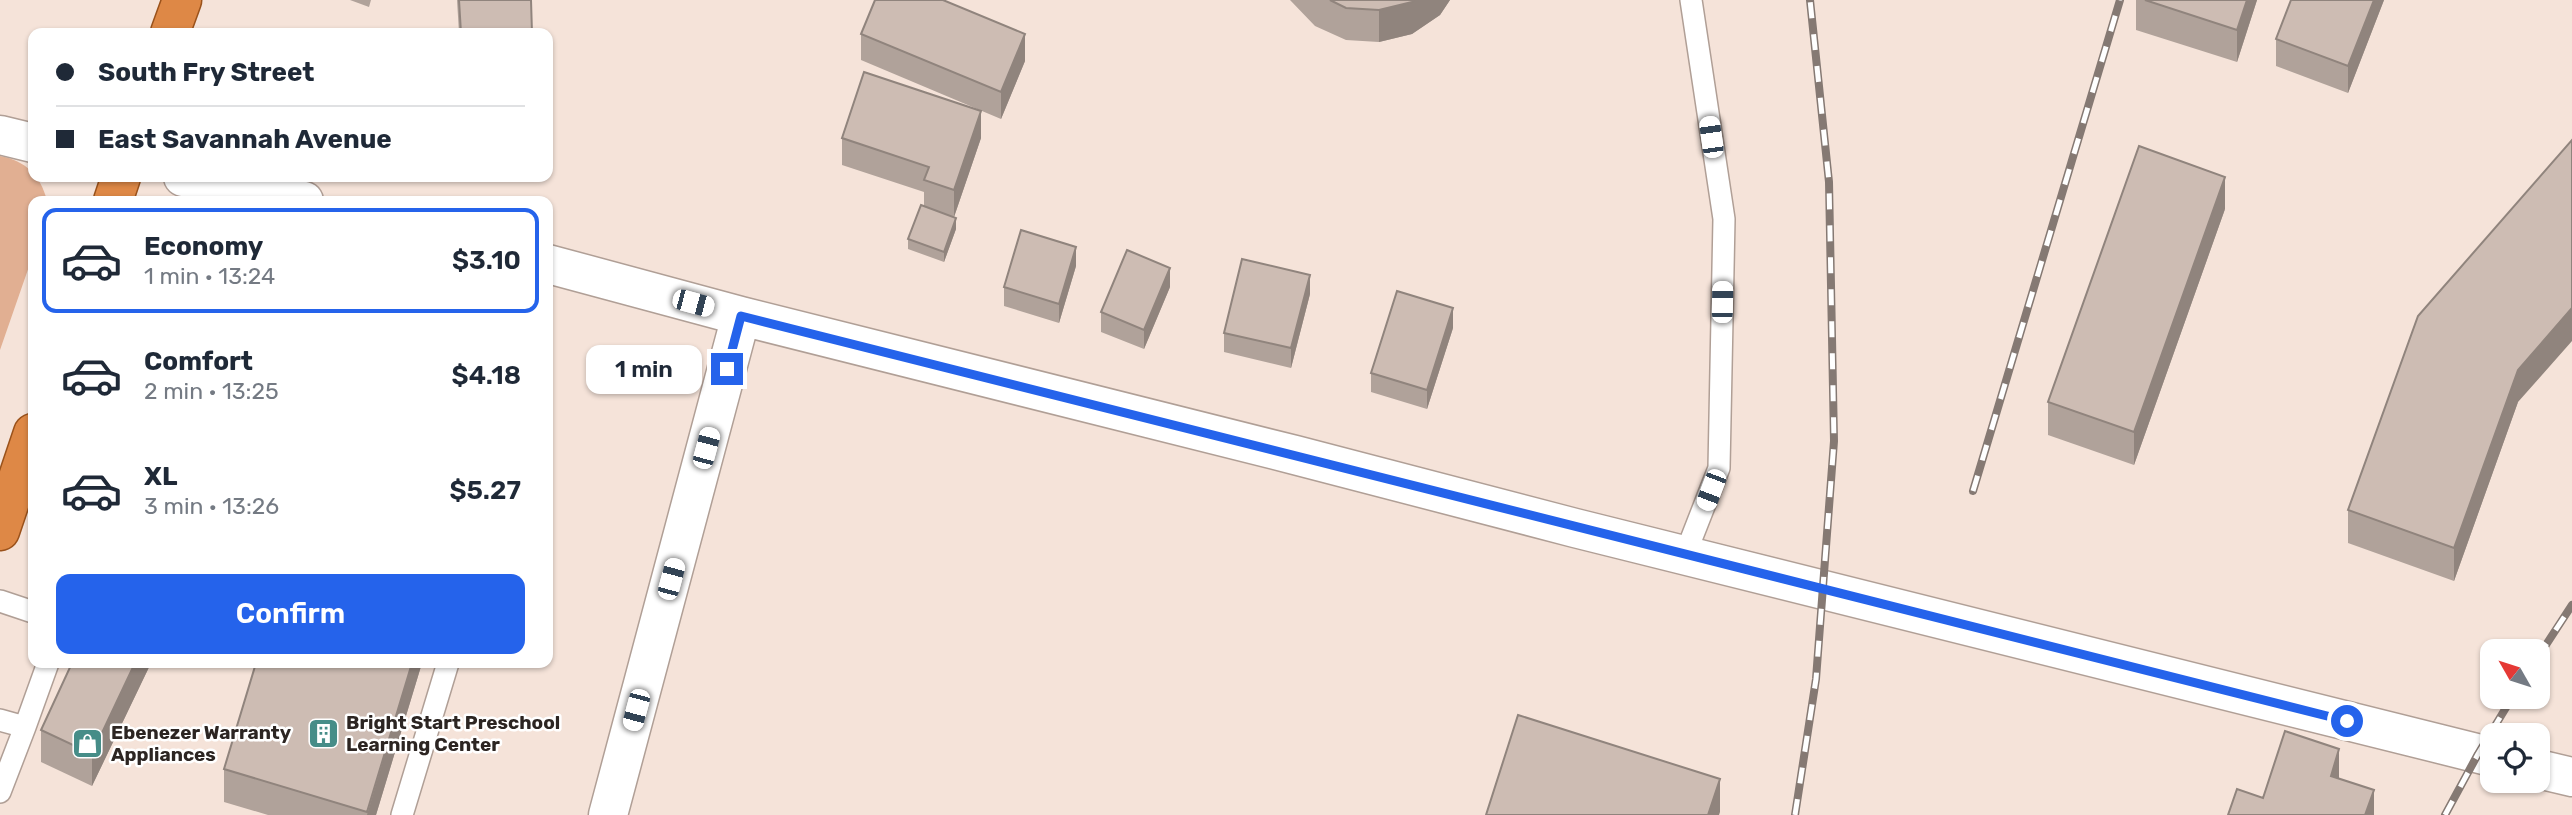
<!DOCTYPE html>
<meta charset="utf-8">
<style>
body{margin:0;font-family:Rubik,sans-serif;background:#f6f6f7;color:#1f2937;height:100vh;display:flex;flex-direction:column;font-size:26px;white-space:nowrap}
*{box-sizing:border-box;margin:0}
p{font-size:23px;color:#747a83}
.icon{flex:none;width:38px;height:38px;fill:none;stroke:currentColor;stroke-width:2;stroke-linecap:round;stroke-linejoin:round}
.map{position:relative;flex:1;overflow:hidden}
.drawer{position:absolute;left:28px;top:196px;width:525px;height:472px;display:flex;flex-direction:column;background:#fff;border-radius:14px;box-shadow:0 2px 5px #0004}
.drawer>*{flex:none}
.banner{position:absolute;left:28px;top:28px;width:525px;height:154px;border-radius:14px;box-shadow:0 2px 5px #0004;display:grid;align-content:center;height:154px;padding:0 28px;background:#fff}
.needle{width:46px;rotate:309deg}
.fabs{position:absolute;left:2480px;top:639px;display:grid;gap:14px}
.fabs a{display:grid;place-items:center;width:70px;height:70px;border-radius:14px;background:#fff;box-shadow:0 2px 5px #0004;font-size:35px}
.end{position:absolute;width:32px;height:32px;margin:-16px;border:9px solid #2563eb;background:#fff;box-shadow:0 0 0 4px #fff}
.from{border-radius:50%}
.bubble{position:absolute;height:49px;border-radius:14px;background:#fff;box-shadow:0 2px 5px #0004;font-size:23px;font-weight:600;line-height:49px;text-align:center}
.car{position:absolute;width:21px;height:42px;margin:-21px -10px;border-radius:9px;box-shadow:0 0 5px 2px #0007;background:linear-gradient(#fff 24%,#345 0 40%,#fff 0 76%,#345 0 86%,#fff 0)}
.banner b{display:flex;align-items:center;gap:24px;height:66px;font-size:26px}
.banner b+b{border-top:2px solid #e0e1e3}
.banner i{width:18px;height:18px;background:#1f2937}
ul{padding:12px 0 0;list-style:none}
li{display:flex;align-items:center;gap:21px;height:105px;margin:0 14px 10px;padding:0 14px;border:4px solid transparent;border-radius:14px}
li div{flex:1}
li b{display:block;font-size:26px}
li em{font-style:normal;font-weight:600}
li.selected{border-color:#2563eb}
li>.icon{width:63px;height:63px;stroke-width:1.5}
.primary-button{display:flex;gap:14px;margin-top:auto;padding:14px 28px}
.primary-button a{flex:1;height:80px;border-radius:14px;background:#2563eb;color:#fff;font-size:28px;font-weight:600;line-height:80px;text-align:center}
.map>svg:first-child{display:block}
.green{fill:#e1af92}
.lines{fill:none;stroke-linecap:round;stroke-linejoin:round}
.service-casing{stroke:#b09f96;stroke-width:24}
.minor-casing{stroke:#b09f96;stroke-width:41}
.tertiary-casing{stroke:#b09f96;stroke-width:41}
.trunk-casing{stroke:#9a521b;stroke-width:41}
.service{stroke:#fff;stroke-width:21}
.minor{stroke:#fff;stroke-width:38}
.tertiary{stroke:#fff;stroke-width:38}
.trunk{stroke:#de8846;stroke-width:38}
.rail-casing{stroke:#857973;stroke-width:8}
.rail{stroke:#fff;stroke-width:5;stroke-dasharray:16;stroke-linecap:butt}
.wall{fill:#b0a29a}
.shaded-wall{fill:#90847d}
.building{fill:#cdbcb3;stroke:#90847d;stroke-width:2}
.route{stroke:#2563eb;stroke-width:9}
.labels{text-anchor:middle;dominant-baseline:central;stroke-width:5;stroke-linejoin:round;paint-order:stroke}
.poi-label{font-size:19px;font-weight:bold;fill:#2c2522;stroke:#fff;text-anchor:start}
</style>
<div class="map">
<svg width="2572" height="815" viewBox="0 0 2572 815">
<rect width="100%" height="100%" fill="#f5e3d9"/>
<path class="green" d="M0,156C26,161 40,175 47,200L33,201V255L0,350Z"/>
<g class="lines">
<defs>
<path id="service" d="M1685,555L1719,468L1724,219L1691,0
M0,601L33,612
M0,720L25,727L48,663
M0,792L25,727
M402,815L448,663"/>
<path id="minor" d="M0,135L33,143"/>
<path id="tertiary" d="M183,177L253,189L304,201
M548,264L741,316L1295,455L1575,528L2492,757
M2538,769L2572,777
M608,815L741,316"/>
<path id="trunk" d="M170,33L182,0
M113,201L121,177
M0,531L33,433"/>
</defs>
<use href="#service" class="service-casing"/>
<use href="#minor" class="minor-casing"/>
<use href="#tertiary" class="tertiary-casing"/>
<use href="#trunk" class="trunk-casing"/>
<use href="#service" class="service"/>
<use href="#minor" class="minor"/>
<use href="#tertiary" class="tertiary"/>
<use href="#trunk" class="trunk"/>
<defs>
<path id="rail" d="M1973,491L2120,0
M2538,657L2572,605
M1795,815L1816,679L1834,441L1829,182L1810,0
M2445,815L2478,754L2513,696"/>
</defs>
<use href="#rail" class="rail-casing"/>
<use href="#rail" class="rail"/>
</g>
<path class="wall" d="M350,0H371L369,7Z
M457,0H531L532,33H459Z
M1290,0H1450L1440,15L1412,34L1379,42L1346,40L1315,26Z
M2136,0H2257L2237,62L2136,30Z
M2291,0H2384L2348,93L2276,66V39Z
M861,34L1025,61L1001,119L861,60Z
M842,138H981L954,217L938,212L956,229L944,262L908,249V239L924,207V192L842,165Z
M2225,209L2134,465L2048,435V402Z
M1076,266L1059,323L1004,306V287Z
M1170,287L1144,349L1101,332V312Z
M1310,294L1291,368L1224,352V333Z
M1453,328L1427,409L1371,392V373Z
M2518,402L2454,581L2348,543V510Z
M72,663H151L92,786L41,762V730Z
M256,663H422L376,815H268L224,802V769Z"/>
<path class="shaded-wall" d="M1414,0H1450L1440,15L1412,34L1379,42V10Z
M2247,0H2257L2237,62V30Z
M2374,0H2384L2348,93V66Z
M1025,34V61L1001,119V92Z
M981,111V138L954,217V190Z
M2225,177V209L2134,465V432Z
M956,218V229L944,262V252Z
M1076,247V266L1059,323V304Z
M1170,268V287L1144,349V330Z
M1310,275V294L1291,368V348Z
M1453,308V328L1427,409V390Z
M2572,308V341L2518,402L2454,581V548L2518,370Z
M135,663H151L92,786V754Z
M412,663H422L376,815H367Z
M2339,749V781L2331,776Z
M1720,779V812L1719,815H1708Z
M2374,790V815H2365Z"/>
<path class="building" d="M459,0H531L532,33H461Z
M875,0H943L1025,34L1001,92L861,34Z
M1330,0H1414L1412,2L1379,10L1346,8Z
M2145,0H2247L2237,30Z
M2291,0H2374L2348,66L2276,39Z
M864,72L981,111L954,190L924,180L929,167L842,138Z
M2572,140V308L2518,370L2454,548L2348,510L2418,316Z
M2139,146L2225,177L2134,432L2048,402Z
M921,205L956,218L944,252L908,239Z
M1021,230L1076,247L1059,304L1004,287Z
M1127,250L1170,268L1144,330L1101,312Z
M1242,259L1310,275L1291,348L1224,333Z
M1397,291L1453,308L1427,390L1371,373Z
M72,663H135L92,754L41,730Z
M256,663H412L367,812L224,769Z
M1518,715L1720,779L1708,815H1486Z
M2285,731L2339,749L2331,776L2374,790L2365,815H2228L2237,789L2263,798Z"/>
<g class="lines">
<path class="route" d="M727,369L741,316L2347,721"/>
</g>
<defs>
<symbol id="building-square" viewBox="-11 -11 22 22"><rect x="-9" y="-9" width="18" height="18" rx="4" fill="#468d88" stroke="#fff"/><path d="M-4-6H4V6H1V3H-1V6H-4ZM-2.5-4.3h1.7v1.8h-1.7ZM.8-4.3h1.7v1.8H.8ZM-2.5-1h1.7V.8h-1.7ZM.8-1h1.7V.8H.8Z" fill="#fff"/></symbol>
<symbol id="shop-square" viewBox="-11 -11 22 22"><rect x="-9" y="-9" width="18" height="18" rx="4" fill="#468d88" stroke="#fff"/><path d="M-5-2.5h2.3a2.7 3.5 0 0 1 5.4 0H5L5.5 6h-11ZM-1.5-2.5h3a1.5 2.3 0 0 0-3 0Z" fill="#fff"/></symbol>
</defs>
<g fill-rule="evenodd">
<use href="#building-square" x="306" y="716" width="35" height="35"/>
<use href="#shop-square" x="70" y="726" width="35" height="35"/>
</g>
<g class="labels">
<g class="poi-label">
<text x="346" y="722">Bright Start Preschool<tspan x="346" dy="22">Learning Center</tspan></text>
<text x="111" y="732">Ebenezer Warranty<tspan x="111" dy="22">Appliances</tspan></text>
</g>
</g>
</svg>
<div class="fabs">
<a><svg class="needle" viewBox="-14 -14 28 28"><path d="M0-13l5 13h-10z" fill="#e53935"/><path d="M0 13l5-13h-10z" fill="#747a83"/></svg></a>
<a><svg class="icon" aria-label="locate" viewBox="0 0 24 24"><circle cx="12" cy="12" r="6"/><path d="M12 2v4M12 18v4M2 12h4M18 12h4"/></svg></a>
</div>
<i class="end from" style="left:2347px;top:721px"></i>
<i class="end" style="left:727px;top:369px"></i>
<div class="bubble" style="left:586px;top:345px;width:116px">1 min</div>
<i class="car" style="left:1711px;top:137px;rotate:352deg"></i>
<i class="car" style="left:1722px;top:302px;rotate:1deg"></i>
<i class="car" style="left:693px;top:303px;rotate:105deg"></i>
<i class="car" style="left:706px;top:448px;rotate:15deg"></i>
<i class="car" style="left:1711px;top:490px;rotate:201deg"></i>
<i class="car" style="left:671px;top:579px;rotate:15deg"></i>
<i class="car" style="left:636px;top:710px;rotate:195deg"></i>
<div class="banner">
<b><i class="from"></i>South Fry Street</b>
<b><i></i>East Savannah Avenue</b>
</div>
<section class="drawer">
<ul>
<li class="selected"><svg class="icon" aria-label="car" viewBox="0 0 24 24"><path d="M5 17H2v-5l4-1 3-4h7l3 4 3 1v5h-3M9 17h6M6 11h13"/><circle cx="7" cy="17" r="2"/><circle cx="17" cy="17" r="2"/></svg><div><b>Economy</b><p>1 min · 13:24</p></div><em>$3.10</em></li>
<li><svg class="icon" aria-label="car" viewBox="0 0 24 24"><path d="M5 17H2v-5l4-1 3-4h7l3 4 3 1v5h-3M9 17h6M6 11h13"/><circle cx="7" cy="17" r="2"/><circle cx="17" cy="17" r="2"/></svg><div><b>Comfort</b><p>2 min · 13:25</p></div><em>$4.18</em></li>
<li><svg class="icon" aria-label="car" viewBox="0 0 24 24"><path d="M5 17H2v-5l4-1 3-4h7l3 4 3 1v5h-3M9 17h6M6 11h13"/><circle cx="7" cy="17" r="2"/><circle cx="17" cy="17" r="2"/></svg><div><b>XL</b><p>3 min · 13:26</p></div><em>$5.27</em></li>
</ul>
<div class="primary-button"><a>Confirm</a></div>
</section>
</div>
